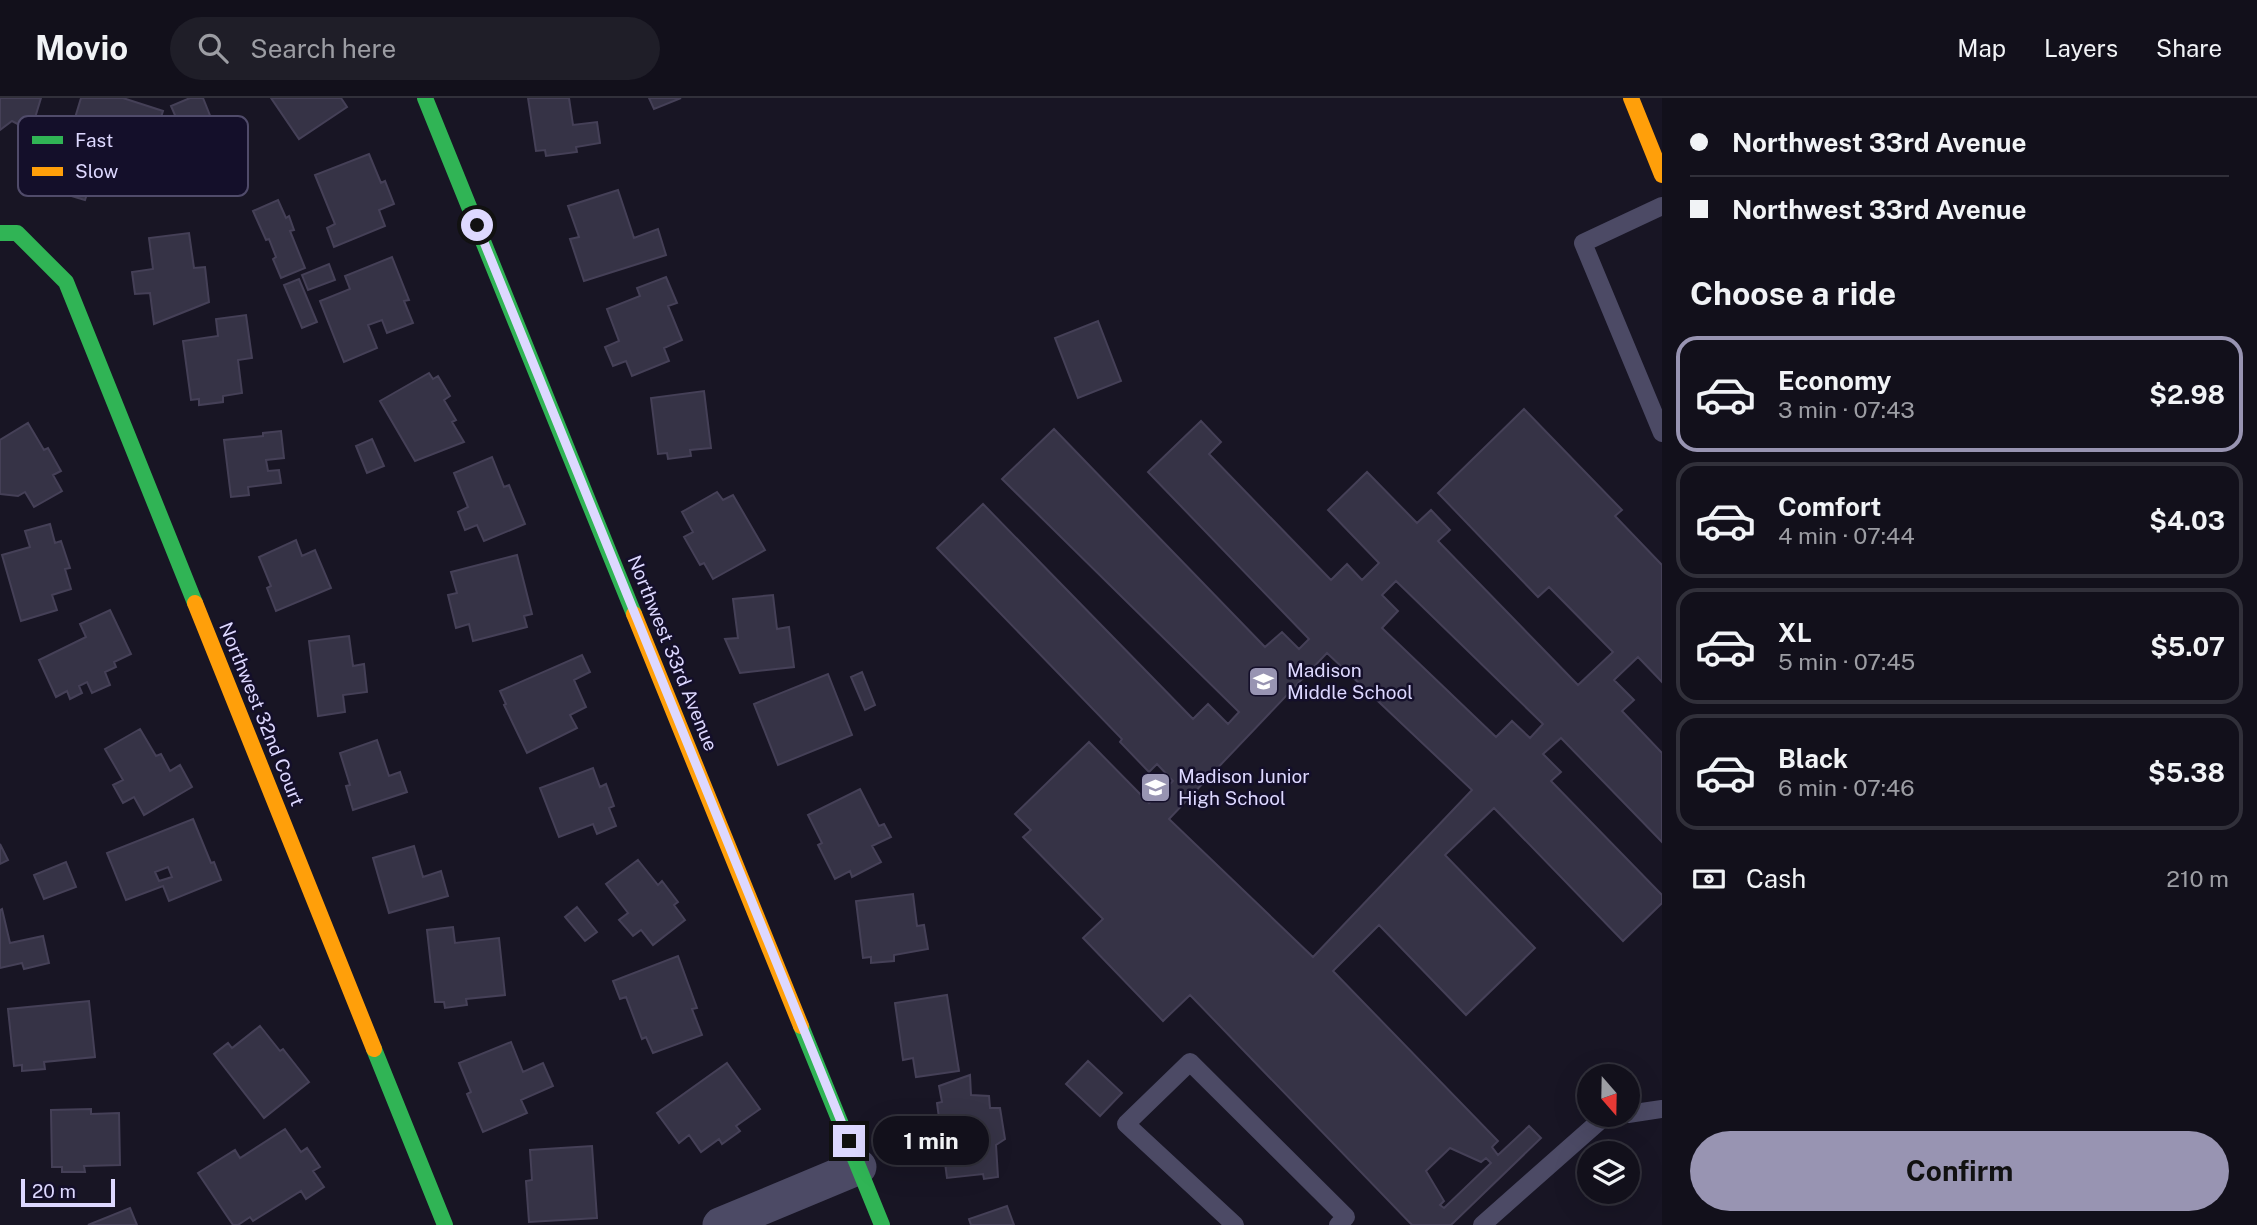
<!DOCTYPE html>
<meta charset="utf-8">
<style>
body{margin:0;font-family:"Public Sans",sans-serif;background:#1f1e28;color:#f1f3f6;height:100vh;display:flex;flex-direction:column;font-size:26px;white-space:nowrap}
*{box-sizing:border-box;margin:0}
p{font-size:23px;color:#9c9da3}
.icon{flex:none;width:38px;height:38px;fill:none;stroke:currentColor;stroke-width:2;stroke-linecap:round;stroke-linejoin:round}
.map{position:relative;flex:1;overflow:hidden}
.drawer{display:flex;flex-direction:column;background:#12101b;width:595px}
.drawer>*{flex:none}
.hud{display:grid;align-content:center;height:154px;padding:0 28px;background:#12101b}
.needle{width:46px;rotate:160deg}
.fabs{position:absolute;left:1577px;top:966px;display:grid;gap:14px}
.fabs a{display:grid;place-items:center;width:63px;height:63px;border-radius:50%;background:#12101b;box-shadow:0 7px 28px #0002,0 0 0 2px #31303a;font-size:35px}
.scale{position:absolute;left:21px;bottom:18px;width:94px;box-sizing:border-box;padding-left:7px;border:4px solid #ddd8ff;border-top:0;font-size:19px;line-height:24px;white-space:nowrap;color:#ddd8ff;-webkit-text-stroke:5px #140f2a;paint-order:stroke}
.end{position:absolute;width:32px;height:32px;margin:-16px;border:9px solid #ddd8ff;background:#111;box-shadow:0 0 0 4px #111}
.from{border-radius:50%}
.bubble{position:absolute;height:49px;border-radius:24px;background:#12101b;box-shadow:0 7px 28px #0002,0 0 0 2px #31303a;font-size:23px;font-weight:700;line-height:49px;text-align:center}
.hud b{display:flex;align-items:center;gap:24px;height:66px;font-size:26px}
.hud b+b{border-top:2px solid #31303a}
.hud i{width:18px;height:18px;background:#f1f3f6}
ul{padding:0;list-style:none}
li{display:flex;align-items:center;gap:21px;height:116px;margin:0 14px 10px;padding:0 14px;border:4px solid #31303a;border-radius:21px}
li div{flex:1}
li b{display:block;font-size:26px}
li em{font-style:normal;font-weight:700}
li.on{border-color:#9894b2}
li>.icon{width:63px;height:63px;stroke-width:1.5}
h2{padding:0 28px;font-size:32px;line-height:84px}
.pay{display:flex;align-items:center;gap:18px;height:77px;padding:0 28px;font-size:26px}
.pay p{margin-inline-start:auto}
.cta{display:flex;gap:14px;margin-top:auto;padding:14px 28px}
.cta a{flex:1;height:80px;border-radius:42px;background:#9894b2;color:#111;font-size:28px;font-weight:700;line-height:80px;text-align:center}
header{display:flex;align-items:center;gap:42px;box-sizing:border-box;height:98px;padding:0 35px;background:#12101b;border-bottom:2px solid #31303a}
header strong{font-size:33px}
nav{display:flex;gap:38px;margin-inline-start:auto;font-size:24px}
.search{width:490px;height:63px;background:#1f1e28;display:flex;align-items:center;gap:18px;box-sizing:border-box;padding:0 24px;border-radius:38px;color:#9c9da3;font-size:26px}
main{display:flex;flex:1;min-height:0}
.map>svg:first-child{display:block}
.building{fill:#363346;stroke:#454057;stroke-width:2;fill-rule:evenodd}
.lines{fill:none;stroke-linecap:round;stroke-linejoin:round}
.lane{stroke:#4c4a65;stroke-width:18}
.street{stroke:#4c4a65;stroke-width:35}
.fast{stroke:#30b455;stroke-width:16}
.slow{stroke:#ff9f0a;stroke-width:16}
.route{stroke:#ddd8ff;stroke-width:9}
.labels{text-anchor:middle;dominant-baseline:central;stroke-width:5;stroke-linejoin:round;paint-order:stroke}
.street-label{font-size:19px;fill:#ddd8ff;stroke:#140f2a}
.poi-label{font-size:19px;fill:#ddd8ff;stroke:#140f2a;text-anchor:start}
.key{fill:#140f2a;stroke:#504b6a;stroke-width:2}
.key-label{font-size:19px;fill:#ddd8ff}
</style>
<header>
<strong>Movio</strong>
<div class="search"><svg class="icon" aria-label="search" viewBox="0 0 24 24"><circle cx="10" cy="10" r="6"/><path d="M15 15l6 6"/></svg>Search here</div>
<nav><a>Map</a><a>Layers</a><a>Share</a></nav>
</header>
<main>
<div class="map">
<svg width="1662" height="1127" viewBox="0 0 1662 1127">
<rect width="100%" height="100%" fill="#181524"/>
<path class="building" d="M0,0H41L31,33L12,23L0,32Z
M81,0H123L163,13L146,67L101,53L85,102L58,94L73,44L68,43Z
M190,0H203L213,25L184,38L171,8Z
M271,0H341L347,9L299,41Z
M528,0H569L573,27L597,24L600,45L576,49L577,54L546,58L545,52L536,53Z
M649,0H681L654,11Z
M369,56L381,85L385,83L394,106L379,112L385,128L334,149L327,130L335,126L315,77Z
M618,92L634,140L658,131L666,157L584,183L570,141L579,139L568,108Z
M278,102L286,120L289,118L294,132L290,133L305,170L281,180L273,161L276,159L269,141L266,142L253,113Z
M189,135L194,170L205,169L209,204L154,226L150,195L135,196L132,174L153,171L149,140Z
M392,159L409,202L404,203L413,225L387,235L382,222L368,227L377,250L344,264L320,203L350,191L345,178Z
M329,166L335,182L308,192L302,177Z
M666,179L677,205L668,208L682,242L664,250L669,263L632,278L626,263L613,268L605,249L619,243L607,211L640,198L637,190Z
M299,181L317,224L302,230L284,187Z
M246,217L252,260L238,262L242,295L223,298V304L199,307V301L191,302L183,243L218,238L216,221Z
M1098,223L1121,283L1078,300L1055,240Z
M429,275L433,281L438,278L450,298L444,302L456,322L452,324L464,344L415,363L380,303Z
M704,293L711,350L690,352L691,358L668,361L667,355L658,356L651,300Z
M1524,311L1622,412L1615,418L1662,467V584L1638,559L1614,582L1634,602L1622,613L1662,655V744L1561,640L1543,656L1561,674L1551,683L1662,797V805L1623,843L1494,710L1445,757L1535,850L1466,917L1379,827L1333,873L1498,1043L1492,1049L1498,1057L1529,1028L1541,1040L1451,1127H1412L1190,897L1163,923L1083,840L1103,821L1023,739L1031,732L1015,716L1089,644L1149,705L1173,683L1157,666L1149,674L1120,644L1122,641L937,450L983,406L1193,621L1208,606L1228,626L1239,614L1002,381L1054,331L1265,549L1282,534L1299,551L1309,541L1148,374L1201,323L1221,344L1209,356L1331,482L1347,466L1362,482L1379,465L1328,412L1367,374L1417,425L1431,412L1450,432L1438,443L1578,587L1613,554L1549,489L1538,499L1438,395ZM1396,483L1543,626L1530,640L1512,623L1496,639L1382,530L1398,513L1382,497ZM1327,555L1472,692L1313,859L1169,721ZM1450,1050L1481,1064L1486,1060L1491,1065L1444,1110L1440,1107L1444,1103L1426,1073Z
M28,325L44,352L48,350L61,373L53,377L62,393L34,409L25,394L18,398L0,396V342Z
M281,333L284,360L266,362L268,373L279,372L281,385L248,389L249,397L231,399L224,342L263,338V335Z
M372,341L384,368L367,375L356,348Z
M492,359L504,389L509,387L525,426L484,443L477,427L465,432L458,414L468,409L454,375Z
M717,394L723,402L733,397L765,452L713,481L704,465L700,467L684,439L693,434L682,414Z
M50,426L55,445L61,443L70,470L65,471L71,491L52,497L57,512L21,523L2,457L30,449L25,433Z
M296,442L302,458L315,452L331,490L276,513L267,490L271,488L259,459Z
M517,457L532,516L524,518L527,529L473,543L469,526L456,530L448,497L457,495L451,474Z
M773,497L777,531L789,529L794,569L740,575L725,541L738,540L733,501Z
M110,512L131,556L114,564L116,569L105,574L110,587L92,595L87,584L79,588L82,595L70,601L67,593L56,599L39,562L86,539L80,526Z
M349,538L353,568L364,566L367,594L343,597L345,614L318,618L309,543Z
M582,557L590,574L574,582L586,609L570,617L577,630L527,655L504,607L506,606L500,593Z
M862,574L875,607L865,612L851,579Z
M828,576L852,637L778,667L754,606Z
M140,631L156,658L161,656L170,673L180,667L192,689L144,717L134,699L123,705L113,687L123,682L105,651Z
M377,642L389,678L400,674L407,694L353,712L346,688L350,687L340,655Z
M593,670L600,689L606,686L614,708L609,710L616,728L597,736L593,726L559,739L540,690Z
M860,691L879,728L884,726L891,739L872,748L881,764L852,779L850,773L835,781L818,747L822,745L808,717Z
M193,721L211,765L214,764L221,782L169,803L163,788L126,802L107,755ZM168,769L172,779L159,783L155,774Z
M0,746L8,762L0,766Z
M414,748L423,779L441,773L448,798L389,815L373,760Z
M638,762L658,787L662,783L678,804L674,807L685,822L653,847L641,832L633,838L619,822L628,815L606,786Z
M66,764L76,789L44,801L34,777Z
M913,796L917,828L924,827L928,851L894,857V863L871,865V859L863,860L856,803Z
M577,809L597,834L585,843L565,819Z
M2,811L10,845L43,838L49,865L24,871L22,865L0,870V812Z
M453,829L455,845L499,840L505,897L466,901L467,907L445,910L444,904H435L427,832Z
M678,858L697,910L692,911L702,937L653,955L646,939L642,941L626,899L620,901L613,883Z
M947,897L959,973L916,979L913,960L903,962L895,905Z
M89,903L95,959L44,964L45,971L22,973V967L14,968L8,911Z
M260,928L280,953L283,951L309,984L264,1020L214,956L228,945L232,950Z
M511,944L523,974L543,965L553,988L521,1002L527,1015L483,1034L467,996L471,994L459,965Z
M1088,963L1122,995L1100,1018L1066,986Z
M727,965L760,1011L736,1028L740,1033L722,1046L719,1041L701,1054L689,1037L679,1045L657,1015Z
M970,977L971,997L989,998L990,1010H1000L1005,1041L996,1047L998,1079L984,1081L983,1076L947,1080L937,1005L942,1004L939,988Z
M91,1011V1016L119,1015L120,1067L84,1068L85,1074H62V1069H52L51,1012Z
M285,1031L301,1054L307,1050L320,1069L313,1073L324,1089L306,1101L301,1093L253,1123L250,1119L238,1127H233L198,1075L235,1052L240,1060Z
M592,1048L597,1120L529,1124L526,1083L532,1082L530,1052Z
M1007,1108L1014,1127H971L969,1121Z
M130,1110L137,1127H88Z"/>
<g class="lines">
<path class="lane" d="M1662,108L1583,145L1662,335
M1628,1016L1662,1011
M1235,1127L1126,1026L1190,964L1346,1119L1338,1127
M1482,1127L1603,1020L1622,1017"/>
<path class="street" d="M720,1127L859,1069"/>
<path class="fast" d="M425,0L634,516
M0,135H17L66,184L195,505
M801,928L882,1127
M374,951L445,1127"/>
<path class="slow" d="M1631,0L1662,77
M195,505L374,951
M634,516L801,928"/>
</g>
<g class="lines">
<path class="route" d="M477,127L849,1043"/>
</g>
<defs>
<symbol id="school-square" viewBox="-11 -11 22 22"><rect x="-9" y="-9" width="18" height="18" rx="4" fill="#9894b2" stroke="#140f2a"/><path d="M0-5L7-2L0 1L-7-2ZM-4 1L0 2.5L4 1V4Q0 6-4 4Z" fill="#fff"/></symbol>
</defs>
<g fill-rule="evenodd">
<use href="#school-square" x="1246" y="566" width="35" height="35"/>
<use href="#school-square" x="1138" y="672" width="35" height="35"/>
</g>
<g class="labels">
<g class="street-label">
<text transform="translate(673 555) rotate(68)">Northwest 33rd Avenue</text>
<text transform="translate(262 616) rotate(68)">Northwest 32nd Court</text>
</g>
<g class="poi-label">
<text x="1287" y="572">Madison<tspan x="1287" dy="22">Middle School</tspan></text>
<text x="1178" y="678">Madison Junior<tspan x="1178" dy="22">High School</tspan></text>
</g>
</g>
<rect x="18" y="18" width="230" height="80" rx="10" class="key"/>
<rect x="32" y="38" width="31" height="8" fill="#30b455"/>
<rect x="32" y="69" width="31" height="9" fill="#ff9f0a"/>
<g class="key-label">
<text x="75" y="49">Fast</text>
<text x="75" y="80">Slow</text>
</g>
</svg>
<div class="fabs">
<a><svg class="needle" viewBox="-14 -14 28 28"><path d="M0-13l5 13h-10z" fill="#e53935"/><path d="M0 13l5-13h-10z" fill="#9c9da3"/></svg></a>
<a><svg class="icon" aria-label="layers" viewBox="0 0 24 24"><path d="M12 4l9 5-9 5-9-5zM3 14l9 5 9-5"/></svg></a>
</div>
<div class="scale">20 m</div>
<i class="end from" style="left:477px;top:127px"></i>
<i class="end" style="left:849px;top:1043px"></i>
<div class="bubble" style="left:873px;top:1018px;width:116px">1 min</div>
</div>
<section class="drawer">
<div class="hud">
<b><i class="from"></i>Northwest 33rd Avenue</b>
<b><i></i>Northwest 33rd Avenue</b>
</div>
<h2>Choose a ride</h2>
<ul>
<li class="on"><svg class="icon" aria-label="car" viewBox="0 0 24 24"><path d="M5 17H2v-5l4-1 3-4h7l3 4 3 1v5h-3M9 17h6M6 11h13"/><circle cx="7" cy="17" r="2"/><circle cx="17" cy="17" r="2"/></svg><div><b>Economy</b><p>3 min · 07:43</p></div><em>$2.98</em></li>
<li><svg class="icon" aria-label="car" viewBox="0 0 24 24"><path d="M5 17H2v-5l4-1 3-4h7l3 4 3 1v5h-3M9 17h6M6 11h13"/><circle cx="7" cy="17" r="2"/><circle cx="17" cy="17" r="2"/></svg><div><b>Comfort</b><p>4 min · 07:44</p></div><em>$4.03</em></li>
<li><svg class="icon" aria-label="car" viewBox="0 0 24 24"><path d="M5 17H2v-5l4-1 3-4h7l3 4 3 1v5h-3M9 17h6M6 11h13"/><circle cx="7" cy="17" r="2"/><circle cx="17" cy="17" r="2"/></svg><div><b>XL</b><p>5 min · 07:45</p></div><em>$5.07</em></li>
<li><svg class="icon" aria-label="car" viewBox="0 0 24 24"><path d="M5 17H2v-5l4-1 3-4h7l3 4 3 1v5h-3M9 17h6M6 11h13"/><circle cx="7" cy="17" r="2"/><circle cx="17" cy="17" r="2"/></svg><div><b>Black</b><p>6 min · 07:46</p></div><em>$5.38</em></li>
</ul>
<div class="pay"><svg class="icon" aria-label="cash" viewBox="0 0 24 24"><path d="M3 7h18v10H3z"/><circle cx="12" cy="12" r="2"/></svg>Cash<p>210 m</p></div>
<div class="cta"><a>Confirm</a></div>
</section>
</main>
